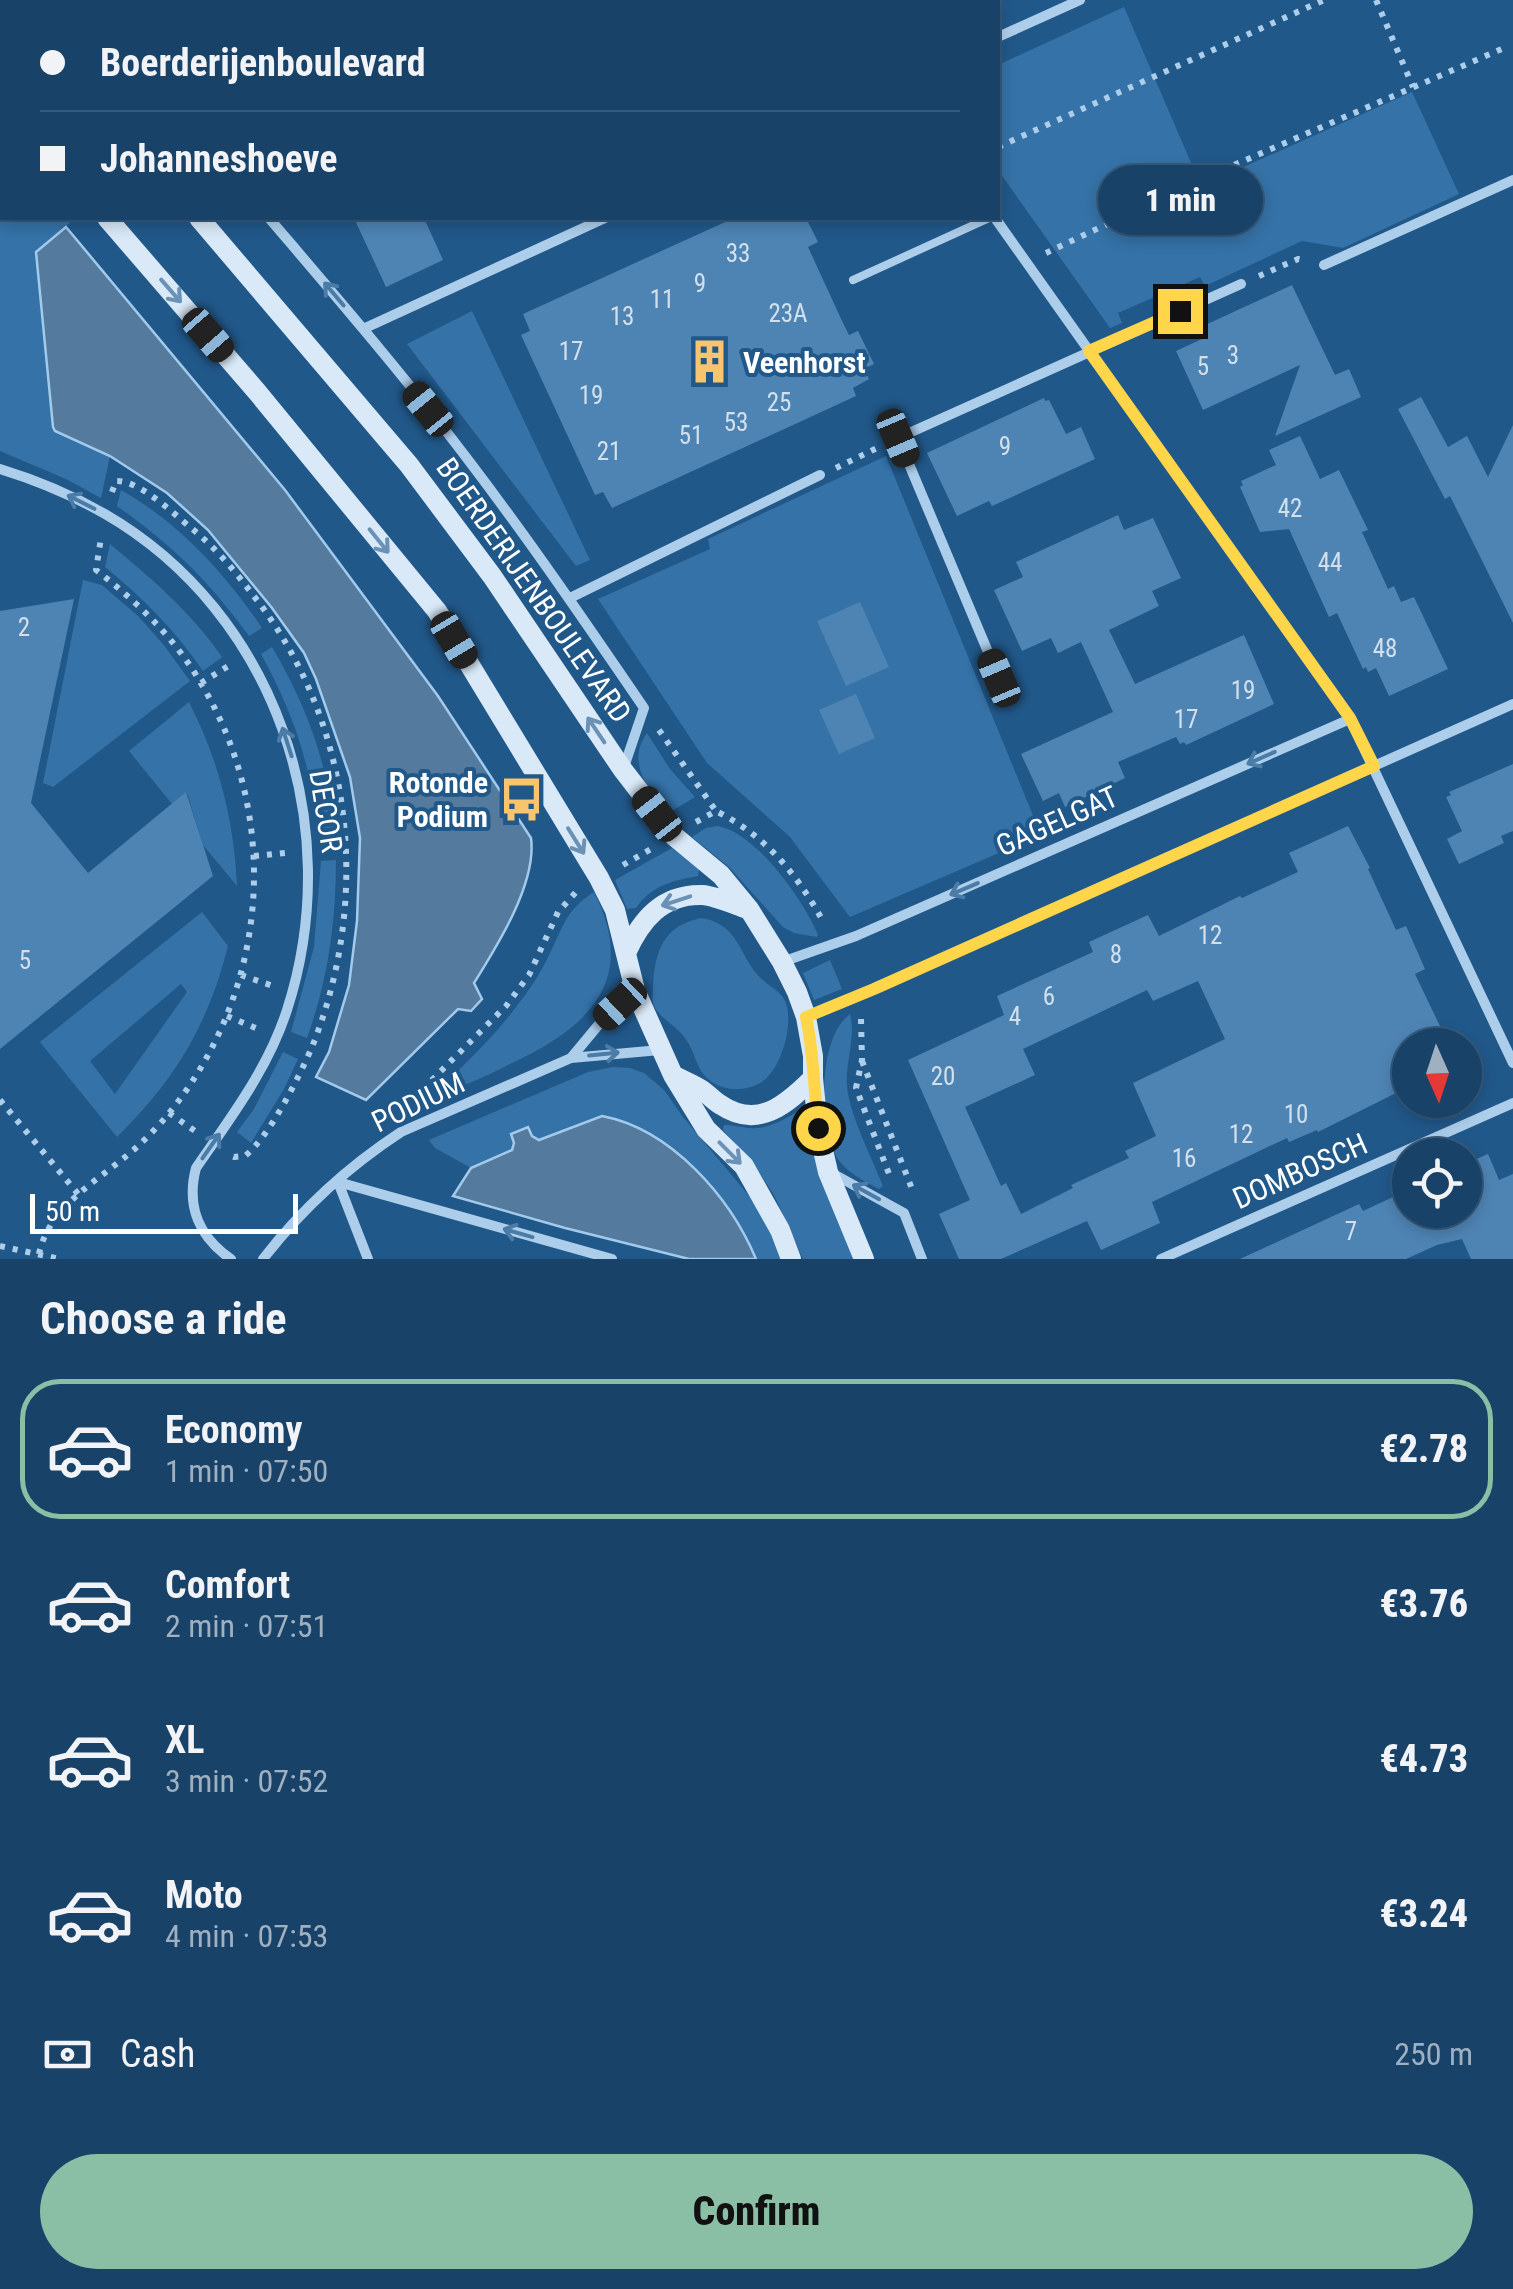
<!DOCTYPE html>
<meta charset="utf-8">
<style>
body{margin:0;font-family:"Roboto Condensed",sans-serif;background:#22496e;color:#f1f3f6;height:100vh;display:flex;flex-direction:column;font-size:38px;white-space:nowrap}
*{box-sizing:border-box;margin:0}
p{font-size:32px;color:#9fb0c0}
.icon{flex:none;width:55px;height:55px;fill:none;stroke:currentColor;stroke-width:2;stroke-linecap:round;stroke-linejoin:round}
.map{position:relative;height:1259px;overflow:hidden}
.details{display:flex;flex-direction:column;background:#194268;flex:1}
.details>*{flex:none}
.banner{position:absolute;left:0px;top:0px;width:1000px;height:220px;box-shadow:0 5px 15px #0003,0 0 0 2px #375b7c;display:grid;align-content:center;height:220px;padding:0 40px;background:#194268}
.needle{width:65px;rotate:177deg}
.fabs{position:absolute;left:1392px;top:1028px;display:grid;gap:20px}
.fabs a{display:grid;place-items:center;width:90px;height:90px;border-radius:50%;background:#194268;box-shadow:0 5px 15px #0003,0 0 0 2px #375b7c;font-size:50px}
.scale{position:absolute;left:30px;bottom:25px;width:268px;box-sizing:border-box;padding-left:10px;border:5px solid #fff;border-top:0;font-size:28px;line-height:35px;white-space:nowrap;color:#fff;-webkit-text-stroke:8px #21588a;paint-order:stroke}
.end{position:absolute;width:45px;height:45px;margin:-22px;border:12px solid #ffd54a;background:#111;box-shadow:0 0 0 5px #111}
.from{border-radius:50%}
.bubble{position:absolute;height:70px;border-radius:35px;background:#194268;box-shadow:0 5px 15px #0003,0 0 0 2px #375b7c;font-size:32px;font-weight:800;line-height:70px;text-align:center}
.car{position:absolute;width:30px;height:60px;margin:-30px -15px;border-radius:12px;box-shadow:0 0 8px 2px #0007;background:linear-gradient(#222 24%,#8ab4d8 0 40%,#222 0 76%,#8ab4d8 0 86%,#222 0)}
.banner b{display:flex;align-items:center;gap:35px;height:95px;font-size:38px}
.banner b+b{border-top:2px solid #375b7c}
.banner i{width:25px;height:25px;background:#f1f3f6}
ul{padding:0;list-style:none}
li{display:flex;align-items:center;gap:30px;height:140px;margin:0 20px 15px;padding:0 20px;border:5px solid transparent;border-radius:40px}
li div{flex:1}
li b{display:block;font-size:38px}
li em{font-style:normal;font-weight:800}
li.on{border-color:#8abfa5}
li>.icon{width:90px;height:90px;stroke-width:1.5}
h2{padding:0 40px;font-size:45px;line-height:120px}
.pay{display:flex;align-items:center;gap:25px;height:110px;padding:0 40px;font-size:38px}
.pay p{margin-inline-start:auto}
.button{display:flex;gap:20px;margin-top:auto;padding:20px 40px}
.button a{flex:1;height:115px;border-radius:60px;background:#8abfa5;color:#111;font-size:40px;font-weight:800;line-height:115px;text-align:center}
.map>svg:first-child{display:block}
.green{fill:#3572a7;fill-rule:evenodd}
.water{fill:#547a9d;stroke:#a1caec;stroke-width:2.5}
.building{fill:#4e84b4;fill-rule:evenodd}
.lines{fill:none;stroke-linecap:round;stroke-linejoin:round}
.path{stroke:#adceeb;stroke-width:6;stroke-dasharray:5 8;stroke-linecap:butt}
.service{stroke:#adceeb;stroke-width:8}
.minor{stroke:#adceeb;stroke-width:10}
.secondary{stroke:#d9e9f8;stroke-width:20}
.oneway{stroke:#6b92b6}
.oneway2{stroke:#4b7ba7}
.route{stroke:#ffd54a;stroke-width:12}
.labels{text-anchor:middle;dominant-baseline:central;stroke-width:8;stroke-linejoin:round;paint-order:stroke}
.number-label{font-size:25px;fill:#d3e0ec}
.poi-label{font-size:30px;font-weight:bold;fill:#fff;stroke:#21588a;text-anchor:start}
.street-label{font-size:30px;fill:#fff;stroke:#21588a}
</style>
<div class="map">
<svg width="1513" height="1259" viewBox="0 0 1513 1259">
<rect width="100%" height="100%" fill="#21588a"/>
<path class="green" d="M1124,7L1201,186L1412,92L1459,194L1343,248L1302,241L1205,286L1200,277L1118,313L1122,323L1110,328L998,170V65Z
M0,157H2V218H75L36,253L53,427L56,431L110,456L101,498L66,479L0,451Z
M472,311L590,560L576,566L407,344Z
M886,456L1041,835L850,917L790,837L707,763L598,599L710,549L708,539Z
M121,490C178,522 226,574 262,628L249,636C209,581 172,545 117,506Z
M110,544C151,578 191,612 222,657L203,671C175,630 143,598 105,567Z
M83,580L102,585L138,616L163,644L190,681L53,787L43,783Z
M272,647C307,706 330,769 335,838L318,839C313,770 294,714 261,654Z
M189,702C219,761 234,820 237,886L203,845L187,793L172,804L129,751Z
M647,733L670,769L695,797L667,814C648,788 626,763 647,733Z
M717,826C755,831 805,902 818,935L817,937L794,933L783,927L729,867L692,837L706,828Z
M672,848L699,869L698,876C672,881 652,885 636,908L627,909L615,880Z
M336,860C336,922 328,980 307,1038L291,1032L314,947L321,861Z
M594,892C639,981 588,1028 510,1064C488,1075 462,1088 439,1093L438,1090C468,1061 498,1033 522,999C533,985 542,970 550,953C564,925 566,910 594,892Z
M202,912L228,946C208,1025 175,1080 117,1137L40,1042ZM181,984L187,992L115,1094L90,1061Z
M701,918C742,925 738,958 763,980C771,988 780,990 785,1001C795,1022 781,1072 760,1083C742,1093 718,1091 704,1075C696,1065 694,1051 687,1041C679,1027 663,1021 655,1008C651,1001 653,993 653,986C655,951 663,926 701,918Z
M830,960L842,989L814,1000L803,973Z
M850,1014C856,1038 845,1062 847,1087C850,1116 872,1158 883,1186L879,1189C864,1181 845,1172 836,1156C820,1121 817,1039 850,1014Z
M283,1052L298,1059L284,1089L251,1143L237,1132L254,1109Z
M613,1067L630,1068L644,1073L664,1090L683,1117L750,1197L767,1224L781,1259H756C733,1208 696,1159 645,1132C632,1125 616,1121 602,1116L538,1141L532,1136L527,1128L511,1134L514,1143L512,1150L471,1168L435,1148L429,1140L588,1072Z
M801,1110L805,1112L811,1143L856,1259H803L774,1195L756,1168L723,1130L724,1125C732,1125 740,1127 748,1128C769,1130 784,1119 801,1110Z"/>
<path class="water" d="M66,227L285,490L438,696L531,838C537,883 497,946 474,983L482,999L471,1011L458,1009L366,1100L316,1077L329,1052L349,985L357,921L360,838L350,777L316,679L304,653L272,608L208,530L167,493L110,456L55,431L53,427L36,252Z
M602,1116C671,1129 730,1197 756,1259H689L565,1228L453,1196L471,1168L512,1150L514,1143L511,1134L528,1127L532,1136L539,1140Z"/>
<path class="building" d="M354,218H424L443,260L386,287Z
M734,218H806L818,242L808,247L843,323L849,335L858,331L874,364L864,369L869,379L853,388L856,396L612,508L603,492L595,495L521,335L530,331L523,314Z
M1292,285L1335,375L1349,369L1361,397L1275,436L1300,365L1203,410L1176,351L1204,338L1200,330L1204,328L1203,326Z
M1421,397L1448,447L1467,436L1488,477L1513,425V623L1450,496L1445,499L1398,409Z
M1044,398L1045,401L1049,400L1066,434L1081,427L1095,459L992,506L989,501L957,516L927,453Z
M1300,436L1320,479L1339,470L1368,530L1362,532L1388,589L1394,586L1401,602L1414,597L1448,669L1389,696L1376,668L1368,672L1366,667L1363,669L1337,613L1329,617L1289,529L1260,532L1240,487L1243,485L1241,481L1276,465L1269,450Z
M1118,515L1124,530L1153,518L1181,578L1152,591L1159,606L1109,630L1135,684L1244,635L1274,704L1186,745L1184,742L1180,744L1176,737L1118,762L1125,778L1065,807L1059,793L1043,801L1021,754L1113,712L1081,642L1058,653L1051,638L1022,651L994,590L1023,577L1016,562Z
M74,599L31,803L88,873L186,792L213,876L0,1049V611Z
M860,602L889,667L846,686L817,621Z
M856,694L875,738L839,754L819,710Z
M1513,764V831L1501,836L1504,843L1459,864L1447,839L1462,831L1446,797L1451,795L1449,792Z
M1348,826L1370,868L1368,869L1396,930L1406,926L1425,969L1415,974L1449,1045H1403L1410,1059V1086L1318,1132L1317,1130L1289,1142L1287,1138L1152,1202L1160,1223L1101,1250L1087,1221L1001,1259H959L939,1214L970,1200L908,1060L1004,1015L997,996L1093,952L1089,942L1148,915L1159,936L1240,896L1242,898L1298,872L1289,853ZM1198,981L1225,1039L1133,1083L1156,1136L1125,1151L1129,1158L1071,1185L1073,1188L1021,1214L1006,1183L1001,1186L965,1107L1035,1075L1023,1049L1147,990L1153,1001Z
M1488,1154L1499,1180L1513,1174V1259H1471L1462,1239L1437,1245L1406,1259H1240L1359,1204L1363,1211L1410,1189V1210H1465V1164Z"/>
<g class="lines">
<path class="path" d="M1376,0L1413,87
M998,147L1324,0
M1046,253L1211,175L1504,48
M1259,276L1298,259L1303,260
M836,468L879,447
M112,492L116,481C139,480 173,513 191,528C215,547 235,571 253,595C354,723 372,898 312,1047C299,1077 270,1136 245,1156L234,1157L229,1155
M201,683L230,665
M659,730L716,811
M696,822L716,811C766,836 797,874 824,923
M254,856L286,853
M623,865L651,849
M241,975L273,986
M227,1016L258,1029
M861,1019L862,1060L856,1088L891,1179
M862,1061L914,1194
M0,1100L79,1195
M416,1101L426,1086L506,1006L529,975L558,912L577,891
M169,1113L198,1133
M0,1246L60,1259
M39,1254C49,1204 105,1177 139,1145C150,1135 161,1123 170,1112C270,988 282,815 199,680C173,636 136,601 96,570L101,538"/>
<path class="service" d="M853,280L989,218"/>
<path class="minor" d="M83,0L86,2
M844,0L846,2
M320,2L325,0
M998,37L1080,0
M269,218C338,299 408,380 472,465C532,544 588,626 644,708L623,770
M995,218L1350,719L1513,1063
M1324,265L1513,180
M363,329L605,218
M0,469C36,480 72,495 105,514C276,613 347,825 287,1010C268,1069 231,1117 196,1168C186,1206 199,1237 231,1259
M570,598L820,475
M999,678L898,438L1241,284
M782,962L856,936L1350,719
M635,990L605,1017L571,1058L660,1050
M807,1017L856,997L1513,704
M830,1172L904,1213L922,1259
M338,1182L612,1259
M338,1182L368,1259
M263,1259C301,1210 349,1166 401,1132L571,1058
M1161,1259L1513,1103"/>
<path class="secondary" d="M19,0L21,2
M0,49H2
M0,94L2,97
M107,218L258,393L437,611L599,878L615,910L635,990L673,1075L706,1129L744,1166L780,1230L791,1259
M199,218L409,465L492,576L623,770L674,836L721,875L749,909L782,962L797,992L806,1017L813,1056V1078L818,1128L828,1172L864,1259
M626,953C641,920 662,894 702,895C716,896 733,904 747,909
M673,1075C682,1080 693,1084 702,1090C708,1094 714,1101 721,1105C758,1130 787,1104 813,1078"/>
</g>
<defs><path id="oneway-shaft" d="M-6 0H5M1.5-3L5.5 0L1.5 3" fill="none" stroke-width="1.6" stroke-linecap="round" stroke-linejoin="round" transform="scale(2.5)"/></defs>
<g class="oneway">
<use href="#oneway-shaft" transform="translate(171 291) rotate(49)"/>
<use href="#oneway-shaft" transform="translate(379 541) rotate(51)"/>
<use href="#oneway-shaft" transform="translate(596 730) rotate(-124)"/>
<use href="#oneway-shaft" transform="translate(576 841) rotate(58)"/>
<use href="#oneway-shaft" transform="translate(676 901) rotate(162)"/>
<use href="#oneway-shaft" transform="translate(730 1153) rotate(45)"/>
</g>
<g class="oneway2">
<use href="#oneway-shaft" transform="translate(334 294) rotate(-130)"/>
<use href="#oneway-shaft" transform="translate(81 502) rotate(-153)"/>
<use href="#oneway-shaft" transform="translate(287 742) rotate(-108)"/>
<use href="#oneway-shaft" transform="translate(1261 758) rotate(156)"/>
<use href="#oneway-shaft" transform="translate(964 889) rotate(157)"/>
<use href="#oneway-shaft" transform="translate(604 1054) rotate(-6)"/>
<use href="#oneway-shaft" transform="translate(211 1146) rotate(-55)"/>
<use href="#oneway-shaft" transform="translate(866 1192) rotate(-151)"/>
<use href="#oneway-shaft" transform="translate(518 1233) rotate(-164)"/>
</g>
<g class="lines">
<path class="route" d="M818,1128C814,1091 814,1053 806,1017L874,989L1374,766L1350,718L1089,351L1180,311"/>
</g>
<defs>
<symbol id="building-bare" viewBox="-9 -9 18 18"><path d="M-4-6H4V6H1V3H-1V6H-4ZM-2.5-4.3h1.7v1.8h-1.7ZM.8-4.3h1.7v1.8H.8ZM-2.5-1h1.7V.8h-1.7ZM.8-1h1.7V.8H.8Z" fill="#f8c46e" stroke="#21588a" stroke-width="2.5" paint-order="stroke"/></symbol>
<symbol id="bus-bare" viewBox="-9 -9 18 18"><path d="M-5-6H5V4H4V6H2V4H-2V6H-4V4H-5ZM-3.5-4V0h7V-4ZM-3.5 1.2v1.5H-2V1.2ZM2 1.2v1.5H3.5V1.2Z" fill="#f8c46e" stroke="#21588a" stroke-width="2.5" paint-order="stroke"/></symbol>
</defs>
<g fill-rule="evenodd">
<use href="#building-bare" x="678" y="330" width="63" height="63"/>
<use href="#bus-bare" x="490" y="768" width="63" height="63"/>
</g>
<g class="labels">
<g class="number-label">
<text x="738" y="253">33</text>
<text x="700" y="283">9</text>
<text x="662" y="299">11</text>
<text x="788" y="313">23A</text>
<text x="622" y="316">13</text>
<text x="571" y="351">17</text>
<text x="1233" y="355">3</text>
<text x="1203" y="366">5</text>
<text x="591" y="395">19</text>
<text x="779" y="402">25</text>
<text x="736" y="422">53</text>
<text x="691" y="435">51</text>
<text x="1005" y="446">9</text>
<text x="609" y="451">21</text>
<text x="1290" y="508">42</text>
<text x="1330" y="562">44</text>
<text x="24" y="627">2</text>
<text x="1385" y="648">48</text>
<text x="1243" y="690">19</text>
<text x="1186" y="719">17</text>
<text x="1210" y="935">12</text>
<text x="1116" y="954">8</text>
<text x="25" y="960">5</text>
<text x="1049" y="996">6</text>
<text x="1015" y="1016">4</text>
<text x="943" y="1076">20</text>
<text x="1296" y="1114">10</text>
<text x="1241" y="1134">12</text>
<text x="1184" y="1158">16</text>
<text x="1351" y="1231">7</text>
</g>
<g class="poi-label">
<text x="743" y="362">Veenhorst</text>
<text x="488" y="782" text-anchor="end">Rotonde<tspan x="488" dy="34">Podium</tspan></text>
</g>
<g class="street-label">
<text transform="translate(534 590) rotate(55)">BOERDERIJENBOULEVARD</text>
<text transform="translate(326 811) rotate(81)">DECOR</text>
<text transform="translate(1057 821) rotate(-24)">GAGELGAT</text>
<text transform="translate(418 1102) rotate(-26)">PODIUM</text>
<text transform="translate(1300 1171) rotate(-24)">DOMBOSCH</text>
</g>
</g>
</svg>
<div class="fabs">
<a><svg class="needle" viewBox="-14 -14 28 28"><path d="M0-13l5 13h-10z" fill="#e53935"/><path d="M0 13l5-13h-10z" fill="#9fb0c0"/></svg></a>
<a><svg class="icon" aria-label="locate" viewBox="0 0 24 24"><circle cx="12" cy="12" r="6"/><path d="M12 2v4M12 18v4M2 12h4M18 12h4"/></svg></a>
</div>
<div class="scale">50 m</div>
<i class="end from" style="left:818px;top:1128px"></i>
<i class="end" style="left:1180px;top:311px"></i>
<div class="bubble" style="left:1098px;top:165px;width:165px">1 min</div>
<i class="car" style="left:208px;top:335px;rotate:139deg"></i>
<i class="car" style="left:428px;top:409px;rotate:321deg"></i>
<i class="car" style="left:898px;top:438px;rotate:157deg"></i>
<i class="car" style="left:454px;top:640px;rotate:149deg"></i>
<i class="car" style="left:999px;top:678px;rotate:337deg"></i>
<i class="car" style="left:657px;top:814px;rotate:322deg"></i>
<i class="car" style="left:620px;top:1004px;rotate:227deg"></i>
<div class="banner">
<b><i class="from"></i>Boerderijenboulevard</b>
<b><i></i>Johanneshoeve</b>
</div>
</div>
<section class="details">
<h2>Choose a ride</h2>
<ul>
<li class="on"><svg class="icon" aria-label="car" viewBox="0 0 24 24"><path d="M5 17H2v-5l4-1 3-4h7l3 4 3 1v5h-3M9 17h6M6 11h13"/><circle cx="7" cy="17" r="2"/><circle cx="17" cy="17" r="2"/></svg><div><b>Economy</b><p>1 min · 07:50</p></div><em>€2.78</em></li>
<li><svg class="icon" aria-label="car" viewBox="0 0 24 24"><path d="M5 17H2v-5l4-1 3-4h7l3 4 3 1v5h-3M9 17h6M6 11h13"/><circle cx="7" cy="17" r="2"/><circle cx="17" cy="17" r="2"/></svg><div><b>Comfort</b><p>2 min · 07:51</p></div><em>€3.76</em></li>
<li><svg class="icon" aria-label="car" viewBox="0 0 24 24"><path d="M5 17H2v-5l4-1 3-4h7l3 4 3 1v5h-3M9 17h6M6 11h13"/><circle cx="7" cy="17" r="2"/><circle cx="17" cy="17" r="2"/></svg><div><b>XL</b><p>3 min · 07:52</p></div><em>€4.73</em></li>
<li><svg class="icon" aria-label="car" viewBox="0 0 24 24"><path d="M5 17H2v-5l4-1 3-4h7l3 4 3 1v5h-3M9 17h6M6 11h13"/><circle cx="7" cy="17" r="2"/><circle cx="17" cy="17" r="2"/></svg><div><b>Moto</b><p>4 min · 07:53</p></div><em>€3.24</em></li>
</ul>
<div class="pay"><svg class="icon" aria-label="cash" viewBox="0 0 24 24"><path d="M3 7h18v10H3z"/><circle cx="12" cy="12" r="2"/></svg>Cash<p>250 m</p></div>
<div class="button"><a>Confirm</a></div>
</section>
